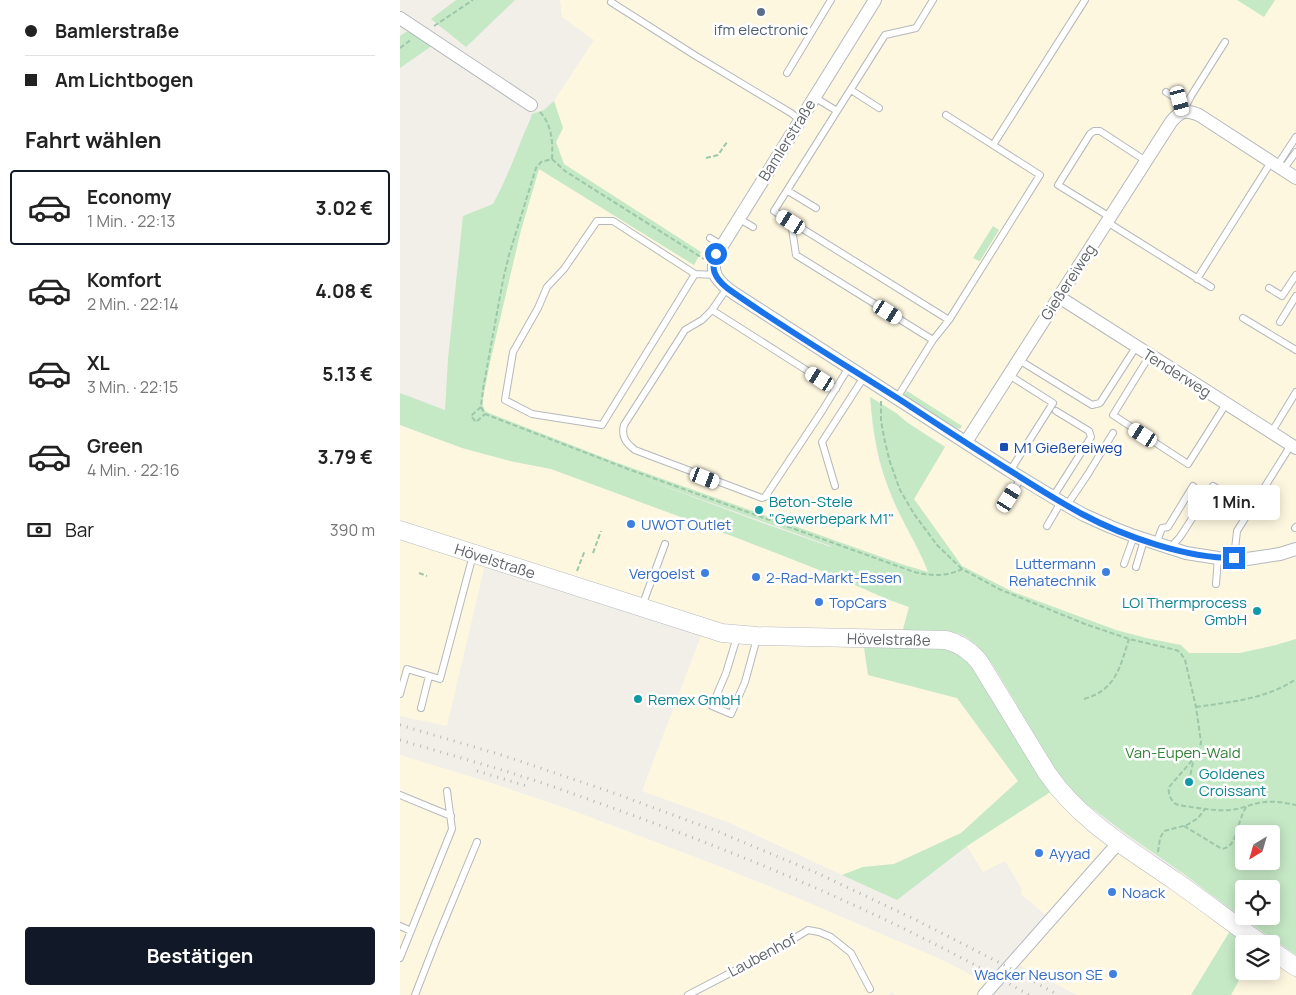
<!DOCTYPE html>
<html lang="de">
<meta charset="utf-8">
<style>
body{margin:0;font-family:Manrope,sans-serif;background:#f2f2f2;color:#222;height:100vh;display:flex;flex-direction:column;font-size:19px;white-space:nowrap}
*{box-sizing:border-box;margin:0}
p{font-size:16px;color:#767676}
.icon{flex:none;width:28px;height:28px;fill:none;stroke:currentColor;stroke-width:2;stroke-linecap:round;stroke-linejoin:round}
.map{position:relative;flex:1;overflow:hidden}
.side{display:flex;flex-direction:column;background:#fff;width:400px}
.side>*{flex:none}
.hud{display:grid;align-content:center;height:110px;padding:0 25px;background:#fff}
.needle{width:32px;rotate:217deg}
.buttons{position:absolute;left:835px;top:825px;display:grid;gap:10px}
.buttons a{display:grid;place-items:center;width:45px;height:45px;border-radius:5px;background:#fff;box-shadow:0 2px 12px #0003;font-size:25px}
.end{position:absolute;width:22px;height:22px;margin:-11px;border:6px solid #1a73e8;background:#fff;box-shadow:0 0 0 2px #fff}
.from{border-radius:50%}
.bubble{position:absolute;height:35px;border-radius:5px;background:#fff;box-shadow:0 2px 12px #0003;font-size:16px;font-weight:700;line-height:35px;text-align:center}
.car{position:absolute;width:15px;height:30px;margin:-15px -8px;border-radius:6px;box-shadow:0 0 4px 1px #0007;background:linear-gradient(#fff 24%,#345 0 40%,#fff 0 76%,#345 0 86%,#fff 0)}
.hud b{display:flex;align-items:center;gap:18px;height:48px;font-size:19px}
.hud b+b{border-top:1px solid #e0e0e0}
.hud i{width:12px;height:12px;background:#222}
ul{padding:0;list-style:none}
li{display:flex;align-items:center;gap:15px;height:75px;margin:0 10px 8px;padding:0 15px;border:2px solid transparent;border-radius:5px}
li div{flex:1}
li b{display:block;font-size:19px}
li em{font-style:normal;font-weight:700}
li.active{border-color:#111827}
li>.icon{width:45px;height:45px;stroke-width:1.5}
h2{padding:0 25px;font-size:22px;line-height:60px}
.pay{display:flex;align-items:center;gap:12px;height:55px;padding:0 25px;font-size:19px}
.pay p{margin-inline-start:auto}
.cta{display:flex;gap:10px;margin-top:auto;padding:10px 25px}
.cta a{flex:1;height:58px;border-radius:5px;background:#111827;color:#fff;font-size:20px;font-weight:700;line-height:58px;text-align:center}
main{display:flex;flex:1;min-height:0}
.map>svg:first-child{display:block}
.commercial{fill:#fef7e0}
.green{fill:#c5e8c5;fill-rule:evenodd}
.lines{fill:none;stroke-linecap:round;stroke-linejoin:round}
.lane-casing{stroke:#b5b8bc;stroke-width:8}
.street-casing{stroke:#b5b8bc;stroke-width:14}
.secondary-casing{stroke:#b6babf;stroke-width:19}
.path{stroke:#9cc7a9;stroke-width:2;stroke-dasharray:5 2.5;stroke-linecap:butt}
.lane{stroke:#fff;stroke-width:6}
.street{stroke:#fff;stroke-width:12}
.secondary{stroke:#fff;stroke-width:18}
.rail{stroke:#b6b7b8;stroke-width:3;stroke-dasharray:1 6;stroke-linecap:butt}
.route{stroke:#1a73e8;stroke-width:6}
.service-dot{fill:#5c6f8a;stroke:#fff;stroke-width:2}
.transit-dot{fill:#1a4fb4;stroke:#fff;stroke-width:2}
.culture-dot{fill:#0f9aa8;stroke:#fff;stroke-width:2}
.shop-dot{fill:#3f7fe0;stroke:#fff;stroke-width:2}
.labels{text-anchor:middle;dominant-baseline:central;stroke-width:5;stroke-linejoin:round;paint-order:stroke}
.service-label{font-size:15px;fill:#4e5e75;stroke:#fff}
.street-label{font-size:15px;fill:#5f6368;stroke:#fff}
.transit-label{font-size:15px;fill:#164399;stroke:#fff;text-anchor:start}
.culture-label{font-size:15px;fill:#0d838f;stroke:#fff;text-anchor:start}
.shop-label{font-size:15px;fill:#366cbe;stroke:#fff;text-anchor:start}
.park-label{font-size:15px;fill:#348238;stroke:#fff}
</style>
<main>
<section class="side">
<div class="hud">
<b><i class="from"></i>Bamlerstraße</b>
<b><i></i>Am Lichtbogen</b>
</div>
<h2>Fahrt wählen</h2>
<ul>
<li class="active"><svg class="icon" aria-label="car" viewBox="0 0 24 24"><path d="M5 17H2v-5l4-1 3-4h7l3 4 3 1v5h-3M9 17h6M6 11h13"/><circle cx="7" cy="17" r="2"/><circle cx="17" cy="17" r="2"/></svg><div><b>Economy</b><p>1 Min. · 22:13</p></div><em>3.02 €</em></li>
<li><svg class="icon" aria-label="car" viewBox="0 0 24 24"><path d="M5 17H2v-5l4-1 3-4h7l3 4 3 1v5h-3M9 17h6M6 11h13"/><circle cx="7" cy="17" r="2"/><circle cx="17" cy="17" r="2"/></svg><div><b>Komfort</b><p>2 Min. · 22:14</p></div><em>4.08 €</em></li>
<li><svg class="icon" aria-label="car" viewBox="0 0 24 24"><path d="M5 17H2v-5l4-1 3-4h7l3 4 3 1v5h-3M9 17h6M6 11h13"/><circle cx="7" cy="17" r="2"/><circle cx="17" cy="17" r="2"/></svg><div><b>XL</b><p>3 Min. · 22:15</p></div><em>5.13 €</em></li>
<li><svg class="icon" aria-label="car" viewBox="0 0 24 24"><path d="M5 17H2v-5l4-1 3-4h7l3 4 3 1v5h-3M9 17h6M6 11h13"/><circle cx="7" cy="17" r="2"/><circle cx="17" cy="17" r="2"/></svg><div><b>Green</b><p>4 Min. · 22:16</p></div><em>3.79 €</em></li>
</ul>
<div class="pay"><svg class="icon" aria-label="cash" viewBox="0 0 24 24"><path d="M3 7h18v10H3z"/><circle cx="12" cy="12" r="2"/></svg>Bar<p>390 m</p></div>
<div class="cta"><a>Bestätigen</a></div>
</section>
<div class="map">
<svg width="896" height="995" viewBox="0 0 896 995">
<rect width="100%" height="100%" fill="#f1efe8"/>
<path class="commercial" d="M160,0H896V639L876,645L840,653H789L746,638L716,630L613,592L562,566L514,499L545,446L508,423L496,413L471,397L472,425L479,462L492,499L529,572L504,565L215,462L91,414L85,411L82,403L90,362L121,230L139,169L294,265L301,252L164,164L156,142L163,128L154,101L194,40L162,17Z
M0,425L32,437L110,461L151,469L340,539L432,575L487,599L509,607L501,637L354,635L0,529Z
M0,532L86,560L47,726L0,716Z
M304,628L463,640L468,675L557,698L618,781L561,833L494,864L463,867L442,875L330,823L242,791Z
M0,755L95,784L174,811L311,863L393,896L547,962L590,985L581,995H494L493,992L488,995H0Z
M655,789L715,842L649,918L621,894L622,889L605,861L583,872L567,846Z
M720,845L833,926L791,995H677L615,963Z
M871,958L879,963L896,979V995H831L844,971H871Z"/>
<path class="green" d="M56,0H115L66,47L31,19Z
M837,0H875L864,17Z
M11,29L33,45L0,68V36Z
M154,101L163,128L156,142L164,164L301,252L294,265L139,169L121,230L90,362L82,403L85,411L91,414L215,462L504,565L528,572C519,547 503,524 493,499C478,466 473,432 470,397L496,413L508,423L545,447L514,499L562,566L613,592L716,630L746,638L781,645L789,653H840L876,645L896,639V955L829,908L784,874L729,836L685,803L673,792L654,767L593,665C565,624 546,627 501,637L509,607L487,599L432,575L340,539L151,469L110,461L62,448L0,425V393L45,410L48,359L63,216L93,204C105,182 114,159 123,136C126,128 130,122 132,114L144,110ZM239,477L431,546V547L360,522ZM844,834H871V861H844ZM844,889H871V916H844Z
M593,226L599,230L580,261H579L573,258Z
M507,391L562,426L560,429L551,426L506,397L504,395Z
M463,640L546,642L569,653L655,789L567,846L497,900L442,875L463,867L494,864L561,833L618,781L557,698L468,675Z
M833,926L852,944H844V971L831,995H791Z"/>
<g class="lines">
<defs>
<path id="lane" d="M533,0L516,28L485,35L374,211L549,320L640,175L546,115
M211,2L296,56L391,113L400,120
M387,73L431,0
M451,90L479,108
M766,92L780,101L783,112
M414,97L437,111
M783,112L791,96L825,42
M593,145L685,0
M877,166L896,137
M883,170L896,152
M388,191L416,208
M710,217L658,185L690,134L694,131H700L746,161
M338,218L353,227
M391,222L396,255L533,340L497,398
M707,222L811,287
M310,238L322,245
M295,274L202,425L132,414L105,400L113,352L138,308L147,287L164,269L197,221H213L295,274L315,275
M797,279L871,162
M327,288L312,310L302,320L285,330L224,425C221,437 226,443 235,450L362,498L365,497L422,411L449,367
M869,288L882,296L896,275
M312,310L436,389
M843,318L896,350
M880,322L896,296
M533,340L549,320
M750,355L713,415L788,464L826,404
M619,360L692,405L700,403L736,347
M609,375L653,403L610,471
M871,433L896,392
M435,486L422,442L464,377
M653,497L691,437L689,431L656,411
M609,498L621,478
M667,505L688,474L713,433
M647,526L661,502
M895,528L896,527
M756,544L762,528L768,527L793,486
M770,548L780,537L813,486L844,505
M834,558L837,531L891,445
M724,564L734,536
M736,567L744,540
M816,584L818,558
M242,606L265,544
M337,637L326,673L312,706L331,714L345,682L357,638
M0,694L7,669L40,679L73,555
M21,708L29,676
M0,795L51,816
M0,926L11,931
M0,958L52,829L47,791
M15,995L36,941L77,842
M288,995L382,946L408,930L419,932L431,937L451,953L470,989"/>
<path id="street" d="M475,0L317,254C308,273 319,283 335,294L610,471L661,502L684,515L711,527L734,536L786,553L818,558L847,559L880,554L896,549
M0,18L131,105
M659,297L896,448
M566,442L771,122C780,111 785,109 799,115L896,178
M584,995L719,842"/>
<g id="secondary">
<path id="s1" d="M0,530L322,633L357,636L546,640C561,644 571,651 580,663L647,773C679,820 729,849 775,881C804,901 833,924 862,944"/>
<path d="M871,950L896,967"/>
</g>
</defs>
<use href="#lane" class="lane-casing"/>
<use href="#street" class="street-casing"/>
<use href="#secondary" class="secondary-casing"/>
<path class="path" d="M34,26L73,0
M0,48L12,39
M140,112C152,125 153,142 152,159L141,162L136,168L109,255L103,280L83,389L81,407L85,414L228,469L514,572C531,576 546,577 562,569L599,589L685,624L729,639L776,650L780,652L785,660L796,707L801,742L799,752L796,756L769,787C768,793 770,800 776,804C780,806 786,806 791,807C805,809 817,811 830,810C842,809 853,803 865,802C875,801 886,803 896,805
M306,158L318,155L327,142
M152,159L165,171L304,259
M481,401V421L485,442L490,462L500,490L514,514L537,545L562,569
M81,407L71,416L76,422L85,414
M193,553L201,531
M177,571L185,550
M19,573L27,576
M684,699C716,690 720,667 729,639
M796,707C830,702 867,699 896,679
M789,782L793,762
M784,826L822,849C835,846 835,835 839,824C841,817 844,811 847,805
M758,852L760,838L764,831L787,825L798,818L805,809"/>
<use href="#lane" class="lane"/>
<use href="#street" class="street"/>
<use href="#secondary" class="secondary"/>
<path class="rail" d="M0,725L105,756L211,792L319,832L417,873L514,919L608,967L658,995
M0,740C34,750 68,760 102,770C154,786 207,806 259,825C386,872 511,927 629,995
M77,771L127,786"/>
</g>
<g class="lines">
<path class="route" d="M316,254C310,269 315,278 327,288C383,328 444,364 502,401C540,426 578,451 617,475C639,489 660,502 682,514C725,537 786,558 834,558"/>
</g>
<circle class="service-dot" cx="361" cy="12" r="5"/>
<rect class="transit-dot" x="599" y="442" width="10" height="10" rx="2.5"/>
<g class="culture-dot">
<circle cx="359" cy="510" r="5"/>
<circle cx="857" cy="611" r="5"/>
<circle cx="238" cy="699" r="5"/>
<circle cx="789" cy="782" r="5"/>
</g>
<g class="shop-dot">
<circle cx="231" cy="524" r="5"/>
<circle cx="706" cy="572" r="5"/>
<circle cx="305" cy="573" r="5"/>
<circle cx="356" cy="577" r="5"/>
<circle cx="419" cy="602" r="5"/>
<circle cx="639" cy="853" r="5"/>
<circle cx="712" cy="892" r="5"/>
<circle cx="713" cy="974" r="5"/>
</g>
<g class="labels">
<g class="service-label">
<text x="361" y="29">ifm electronic</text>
</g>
<g class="street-label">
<text transform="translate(387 140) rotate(-58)">Bamlerstraße</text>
<text transform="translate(668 282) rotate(-57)">Gießereiweg</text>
<text transform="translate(777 373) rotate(32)">Tenderweg</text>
<text stroke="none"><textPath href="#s1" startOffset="100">Hövelstraße</textPath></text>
<text stroke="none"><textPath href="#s1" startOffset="505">Hövelstraße</textPath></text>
<text transform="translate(362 955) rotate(-28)">Laubenhof</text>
</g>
<g class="transit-label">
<text x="614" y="447">M1 Gießereiweg</text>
</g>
<g class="culture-label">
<text x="369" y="501">Beton-Stele<tspan x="369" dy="17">"Gewerbepark M1"</tspan></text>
<text x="847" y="602" text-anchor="end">LOI Thermprocess<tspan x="847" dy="17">GmbH</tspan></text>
<text x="248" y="699">Remex GmbH</text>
<text x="799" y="773">Goldenes<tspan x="799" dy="17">Croissant</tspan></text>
</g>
<g class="shop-label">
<text x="241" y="524">UWOT Outlet</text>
<text x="696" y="563" text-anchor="end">Luttermann<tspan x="696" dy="17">Rehatechnik</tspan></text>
<text x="295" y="573" text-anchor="end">Vergoelst</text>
<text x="366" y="577">2-Rad-Markt-Essen</text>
<text x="429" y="602">TopCars</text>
<text x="649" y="853">Ayyad</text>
<text x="722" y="892">Noack</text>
<text x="703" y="974" text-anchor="end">Wacker Neuson SE</text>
</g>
<g class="park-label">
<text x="783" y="752">Van-Eupen-Wald</text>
</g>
</g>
</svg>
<div class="buttons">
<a><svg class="needle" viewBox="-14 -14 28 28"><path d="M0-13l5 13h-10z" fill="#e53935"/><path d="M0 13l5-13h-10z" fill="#767676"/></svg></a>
<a><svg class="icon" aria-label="locate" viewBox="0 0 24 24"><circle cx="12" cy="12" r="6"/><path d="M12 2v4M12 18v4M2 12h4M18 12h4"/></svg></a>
<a><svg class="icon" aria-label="layers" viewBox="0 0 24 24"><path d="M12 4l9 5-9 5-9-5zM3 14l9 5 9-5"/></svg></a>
</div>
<i class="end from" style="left:316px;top:254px"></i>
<i class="end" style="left:834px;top:558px"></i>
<div class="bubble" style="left:788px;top:485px;width:92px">1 Min.</div>
<i class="car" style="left:780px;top:101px;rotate:165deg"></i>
<i class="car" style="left:391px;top:222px;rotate:302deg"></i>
<i class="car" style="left:488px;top:312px;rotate:122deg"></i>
<i class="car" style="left:420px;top:379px;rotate:303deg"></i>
<i class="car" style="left:743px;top:435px;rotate:303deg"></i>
<i class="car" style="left:305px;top:478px;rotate:111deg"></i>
<i class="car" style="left:609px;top:498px;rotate:32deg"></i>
</div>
</main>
